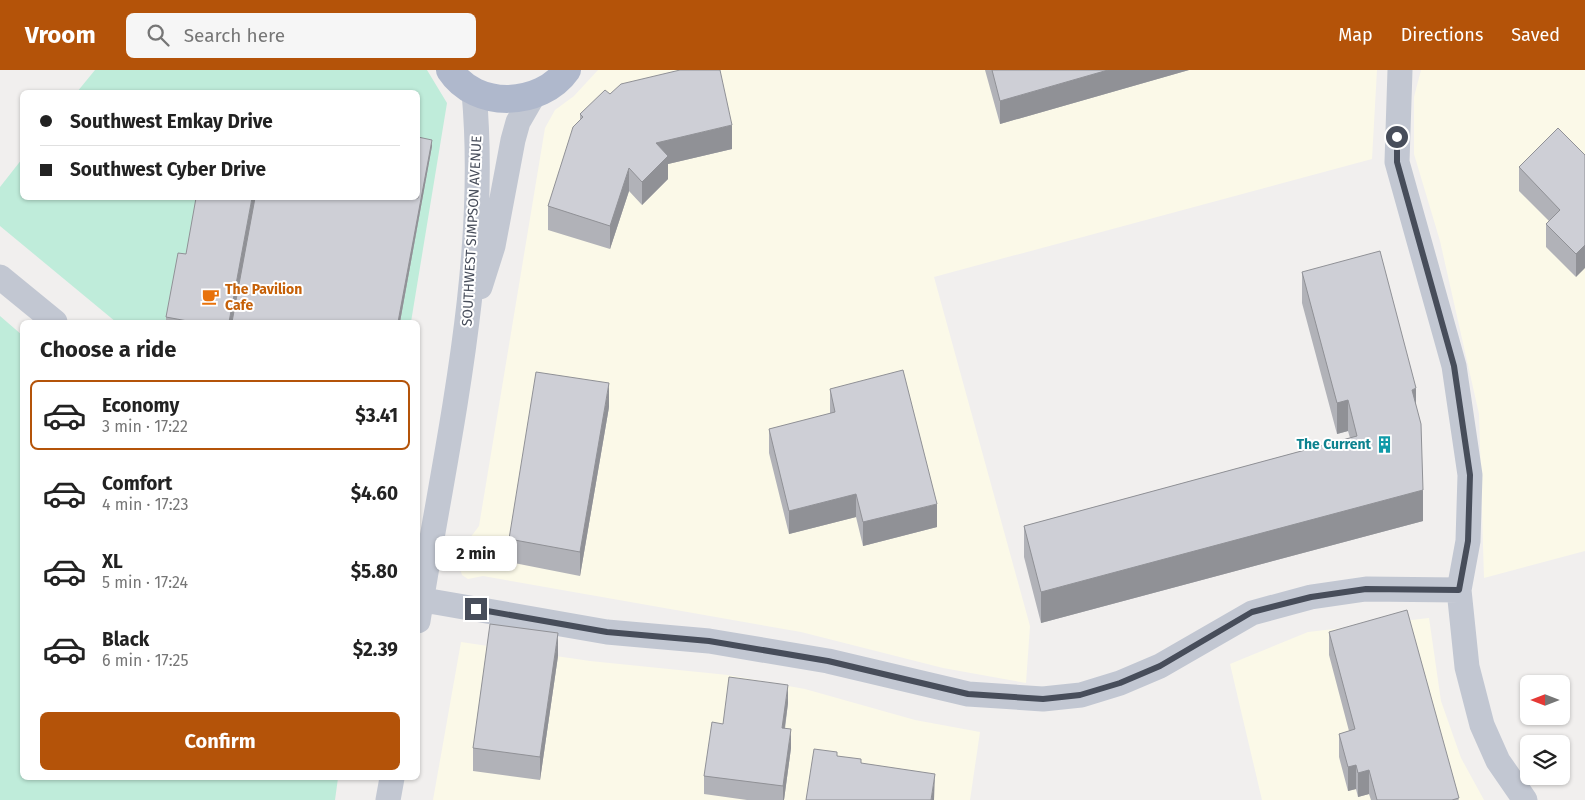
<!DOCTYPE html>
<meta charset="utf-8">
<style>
body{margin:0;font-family:"Fira Sans",sans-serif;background:#f6f6f6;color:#222;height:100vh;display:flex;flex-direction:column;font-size:19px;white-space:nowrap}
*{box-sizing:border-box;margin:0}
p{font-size:16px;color:#767676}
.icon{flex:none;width:28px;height:28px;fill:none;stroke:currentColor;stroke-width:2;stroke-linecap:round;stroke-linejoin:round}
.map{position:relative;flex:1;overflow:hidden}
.drawer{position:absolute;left:20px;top:250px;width:400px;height:460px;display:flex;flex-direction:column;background:#fff;border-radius:8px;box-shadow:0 1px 4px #0004}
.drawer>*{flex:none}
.guide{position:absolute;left:20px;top:20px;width:400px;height:110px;border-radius:8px;box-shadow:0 1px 4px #0004;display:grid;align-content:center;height:110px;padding:0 20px;background:#fff}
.needle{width:32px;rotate:270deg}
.tools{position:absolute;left:1520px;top:605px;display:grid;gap:10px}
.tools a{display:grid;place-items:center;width:50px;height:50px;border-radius:8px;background:#fff;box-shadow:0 1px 4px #0004;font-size:25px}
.end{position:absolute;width:22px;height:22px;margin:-11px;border:6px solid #474d5a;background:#fff;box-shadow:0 0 0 2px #fff}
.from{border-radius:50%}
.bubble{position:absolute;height:35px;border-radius:8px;background:#fff;box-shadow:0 1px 4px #0004;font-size:16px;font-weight:700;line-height:35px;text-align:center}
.guide b{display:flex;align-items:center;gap:18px;height:48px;font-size:19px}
.guide b+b{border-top:1px solid #e0e0e0}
.guide i{width:12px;height:12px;background:#222}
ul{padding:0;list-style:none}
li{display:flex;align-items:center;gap:15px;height:70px;margin:0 10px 8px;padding:0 10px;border:2px solid transparent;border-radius:8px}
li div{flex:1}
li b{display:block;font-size:19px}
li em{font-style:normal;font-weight:700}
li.current{border-color:#b45309}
li>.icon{width:45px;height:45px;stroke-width:1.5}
h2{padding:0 20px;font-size:22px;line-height:60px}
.action{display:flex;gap:10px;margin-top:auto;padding:10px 20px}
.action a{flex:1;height:58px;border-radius:8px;background:#b45309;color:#fff;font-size:20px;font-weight:700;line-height:58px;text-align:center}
header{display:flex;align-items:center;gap:30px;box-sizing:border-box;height:70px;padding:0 25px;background:#b45309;color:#fff}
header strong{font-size:24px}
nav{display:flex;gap:28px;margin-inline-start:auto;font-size:18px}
.search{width:350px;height:45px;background:#f6f6f6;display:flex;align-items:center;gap:12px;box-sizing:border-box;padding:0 18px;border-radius:8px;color:#767676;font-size:19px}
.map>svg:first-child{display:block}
.commercial{fill:#fbf9e8}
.green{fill:#bfecda}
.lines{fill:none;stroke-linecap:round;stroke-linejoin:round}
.minor{stroke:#c2c7d2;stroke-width:25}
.major{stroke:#afb8cc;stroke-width:28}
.wall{fill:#b1b2b8}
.shaded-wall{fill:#909196}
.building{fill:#cecfd6;stroke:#909196}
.route{stroke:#474d5a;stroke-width:6}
.labels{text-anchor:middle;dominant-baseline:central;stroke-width:4;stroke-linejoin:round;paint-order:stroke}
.street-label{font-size:14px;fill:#474d5a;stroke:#fff}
.food-label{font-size:14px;font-weight:bold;fill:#c56008;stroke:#fff;text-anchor:start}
.culture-label{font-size:14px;font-weight:bold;fill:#0d838f;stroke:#fff;text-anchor:end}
</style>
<header>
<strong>Vroom</strong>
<div class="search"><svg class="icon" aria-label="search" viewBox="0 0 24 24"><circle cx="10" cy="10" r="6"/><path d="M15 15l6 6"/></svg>Search here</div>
<nav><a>Map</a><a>Directions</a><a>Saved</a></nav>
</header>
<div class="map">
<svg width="1585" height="730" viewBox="0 0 1585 730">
<rect width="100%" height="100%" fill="#f1efee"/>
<path class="commercial" d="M598,0H1377L1372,89L934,207L1030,556L1026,613L943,598L801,562L483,506L468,509L462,505L460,499L464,476L479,456L545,58L555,40L574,26Z
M1421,0H1585V481L1484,508L1479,344L1440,171L1414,84V27Z
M1429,548L1441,631L1461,688L1484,730H1262L1230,594L1308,562Z
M461,572L590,591L728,605L805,619L915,650L980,662L970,730H433Z"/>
<path class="green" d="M95,0H427L447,33L411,252H116L0,156V117L22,89V128H418V22H77Z
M0,246L22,265V708H338L335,730H0Z"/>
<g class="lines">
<path class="minor" d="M1400,0L1397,92L1454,296L1470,405L1468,471L1459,520L1467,597L1482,655L1498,691L1525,730
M0,207L55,252
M480,217L493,176L513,70L518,52L533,26
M418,529L607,562L709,571L828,591L968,624L1043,629L1081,625L1120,613L1160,596L1252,543L1311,527L1366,519L1459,520
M418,551C445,379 490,197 474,22
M388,730L392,708"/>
<path class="major" d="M450,0C476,40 541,37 567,0"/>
</g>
<path class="wall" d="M985,0H1189L1000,54Z
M610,24L732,79L668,94V109L642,135L629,121L610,179L548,160V136L580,50V44Z
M432,76L400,252H166V247L186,184Z
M1585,85L1576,207L1546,177V154L1549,151L1519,121V97Z
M1302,202L1416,336L1423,451L1041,553L1024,487V456L1350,368L1348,361L1337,364L1302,233Z
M830,319L937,457L863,476L856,447L789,464L769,383V359L830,344Z
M609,337L580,506L509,492V469Z
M1329,562L1459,730H1371L1369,724L1358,727L1356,719L1348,721L1339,687V664L1349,661L1329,585Z
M558,586L540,710L473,701V678Z
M788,633L785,659L791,678L784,730H747L704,724V706L723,654Z"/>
<path class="shaded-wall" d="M1108,0H1189L1000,54V31Z
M732,55V79L668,94V109L642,135V112L656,73Z
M432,70V76L400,252H398Z
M629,98V121L610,179V156Z
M252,128H256L233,252H229Z
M1585,175V198L1576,207V184Z
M609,313V337L580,506V482Z
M1416,318V349L1412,320Z
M1348,330V361L1337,364V333Z
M1423,420V451L1041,553V522Z
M856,424V447L789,464V441Z
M937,434V457L863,476V452Z
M558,563V586L540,710V687Z
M788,615V633L782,677V658Z
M791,659V678L784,730H783V716Z
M1356,695V719L1348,721V697Z
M1369,700V724L1358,727V703Z
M935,704L934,730H931Z"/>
<path class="building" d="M680,0H720L732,55L656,73L668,86L642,112L629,98L610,156L548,136L573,57L583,47L580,44L605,20L610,24L621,14Z
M992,0H1108L1000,31Z
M1558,58L1585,85V175L1576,184L1546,154L1560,140L1519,97Z
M418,67L432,70L398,252H232L255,128H418Z
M196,128H252L229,252H193L166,247L178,183L186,184Z
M1380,181L1416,318L1412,320L1421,354L1423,420L1041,522L1024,456L1357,366L1348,330L1337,333L1302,202Z
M903,300L937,434L863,452L856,424L789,441L769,359L835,342L830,319Z
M536,302L609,313L580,482L509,469Z
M1407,540L1459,728L1452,730H1377L1369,700L1358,703L1356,695L1348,697L1339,664L1355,659L1329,562Z
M490,554L558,563L540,687L473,678Z
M729,607L788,615L782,658L791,659L783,716L704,706L712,652L723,654Z
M814,679L837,682V686L861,689V693L935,704L931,730H806Z"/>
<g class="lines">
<path class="route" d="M476,539L607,562L709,571L828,591L968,624L1043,629L1080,625L1120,613L1160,596L1252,542L1311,527L1366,519L1459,520L1468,471L1470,405L1454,296L1397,92V67"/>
</g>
<defs>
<symbol id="cafe-bare" viewBox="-9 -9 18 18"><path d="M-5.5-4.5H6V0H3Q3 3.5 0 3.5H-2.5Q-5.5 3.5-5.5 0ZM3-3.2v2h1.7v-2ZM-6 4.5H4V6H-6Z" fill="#e8710a" stroke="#fff" stroke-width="2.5" paint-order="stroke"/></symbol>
<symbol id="building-bare" viewBox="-9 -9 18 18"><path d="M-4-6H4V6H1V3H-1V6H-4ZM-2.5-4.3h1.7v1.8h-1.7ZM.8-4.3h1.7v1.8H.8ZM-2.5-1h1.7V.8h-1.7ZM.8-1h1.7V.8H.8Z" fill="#0f9aa8" stroke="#fff" stroke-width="2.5" paint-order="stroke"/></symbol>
</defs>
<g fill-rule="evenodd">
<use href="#cafe-bare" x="198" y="214" width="25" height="25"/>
<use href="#building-bare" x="1372" y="362" width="25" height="25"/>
</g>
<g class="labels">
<g class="street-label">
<text transform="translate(472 161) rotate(-87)">SOUTHWEST SIMPSON AVENUE</text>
</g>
<g class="food-label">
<text x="225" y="219">The Pavilion<tspan x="225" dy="16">Cafe</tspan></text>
</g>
<g class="culture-label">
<text x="1371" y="374">The Current</text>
</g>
</g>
</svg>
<div class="tools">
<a><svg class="needle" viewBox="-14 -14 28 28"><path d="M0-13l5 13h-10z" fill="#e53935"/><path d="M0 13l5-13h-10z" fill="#767676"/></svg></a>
<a><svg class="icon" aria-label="layers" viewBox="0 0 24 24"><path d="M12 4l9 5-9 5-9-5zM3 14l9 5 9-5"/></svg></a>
</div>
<i class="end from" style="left:1397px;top:67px"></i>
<i class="end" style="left:476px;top:539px"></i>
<div class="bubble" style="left:435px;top:466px;width:82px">2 min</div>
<div class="guide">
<b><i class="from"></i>Southwest Emkay Drive</b>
<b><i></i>Southwest Cyber Drive</b>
</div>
<section class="drawer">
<h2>Choose a ride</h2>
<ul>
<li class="current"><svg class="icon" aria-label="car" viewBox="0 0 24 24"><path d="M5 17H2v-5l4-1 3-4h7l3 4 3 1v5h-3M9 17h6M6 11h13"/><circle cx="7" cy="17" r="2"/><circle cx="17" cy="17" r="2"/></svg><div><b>Economy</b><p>3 min · 17:22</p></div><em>$3.41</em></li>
<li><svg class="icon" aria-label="car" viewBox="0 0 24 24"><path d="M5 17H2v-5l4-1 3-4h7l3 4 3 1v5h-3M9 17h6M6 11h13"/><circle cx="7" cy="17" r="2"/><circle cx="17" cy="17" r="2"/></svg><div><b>Comfort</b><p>4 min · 17:23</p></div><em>$4.60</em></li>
<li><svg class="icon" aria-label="car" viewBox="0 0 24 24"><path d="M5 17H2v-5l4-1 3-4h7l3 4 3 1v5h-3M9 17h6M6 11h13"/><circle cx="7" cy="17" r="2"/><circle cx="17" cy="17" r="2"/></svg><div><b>XL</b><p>5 min · 17:24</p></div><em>$5.80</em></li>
<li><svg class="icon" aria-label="car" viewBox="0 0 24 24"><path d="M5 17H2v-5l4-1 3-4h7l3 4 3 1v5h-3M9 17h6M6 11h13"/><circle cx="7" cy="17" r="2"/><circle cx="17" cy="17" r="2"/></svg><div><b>Black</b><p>6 min · 17:25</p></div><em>$2.39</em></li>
</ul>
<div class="action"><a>Confirm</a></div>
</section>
</div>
